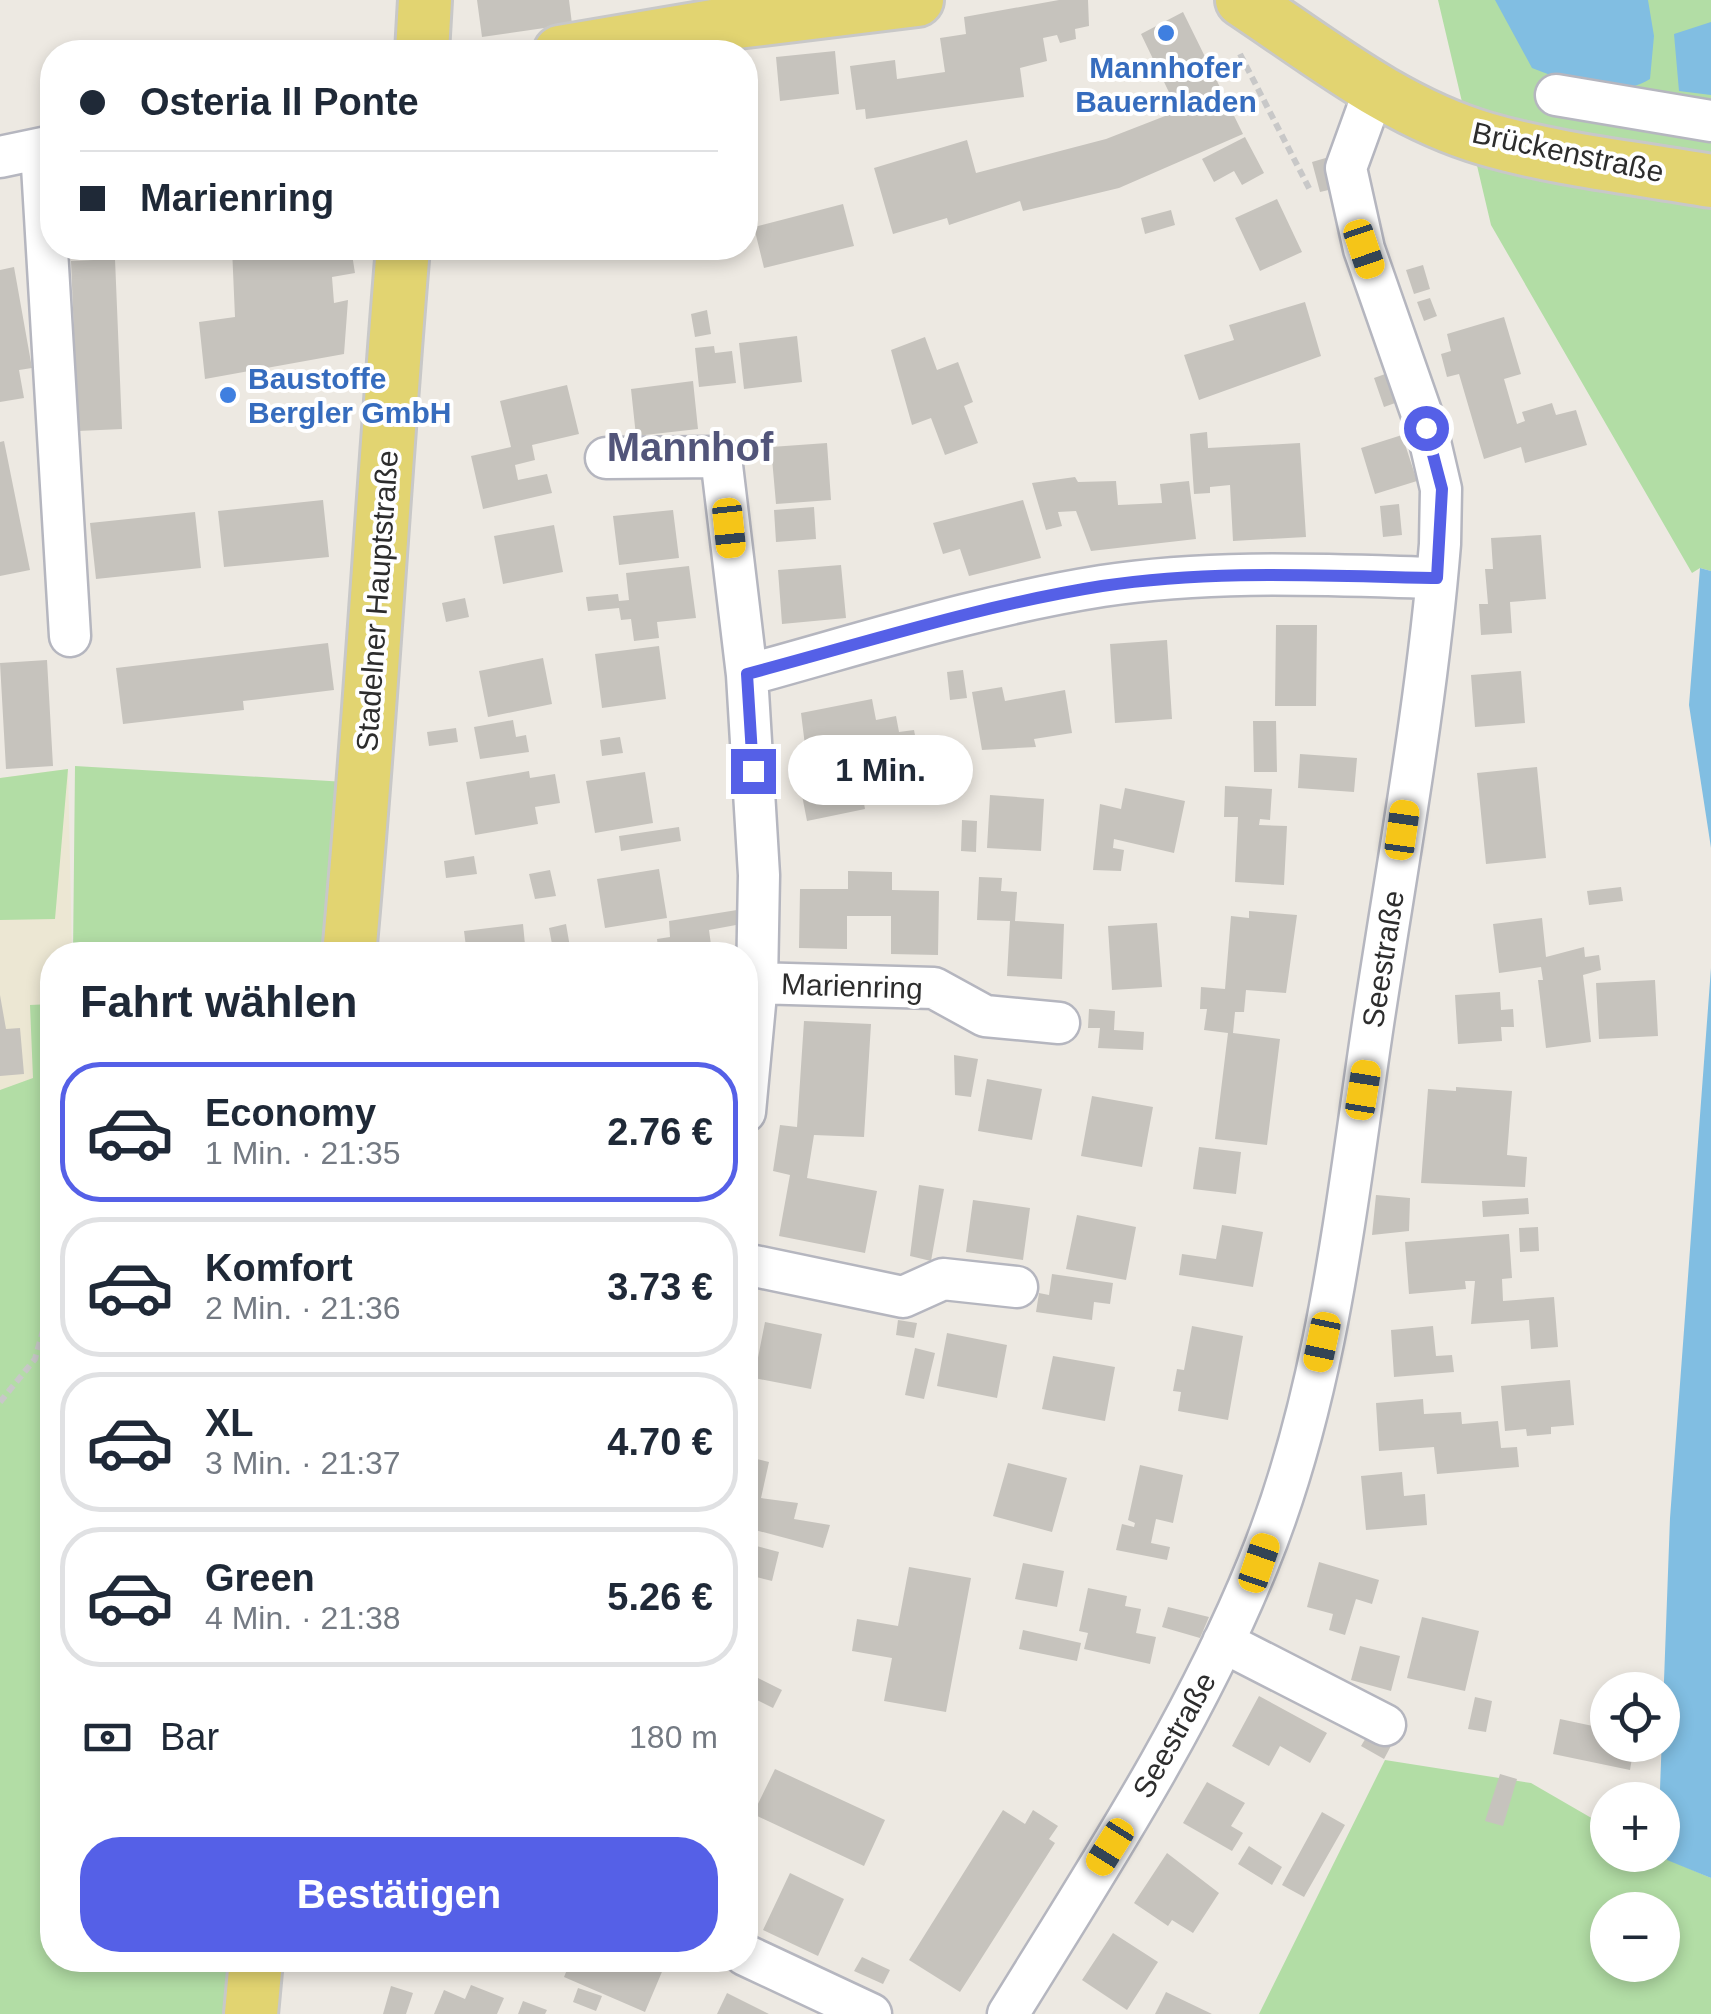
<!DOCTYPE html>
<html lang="de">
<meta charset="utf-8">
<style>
body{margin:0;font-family:Arial,sans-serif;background:#f6f6f7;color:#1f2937;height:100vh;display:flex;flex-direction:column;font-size:38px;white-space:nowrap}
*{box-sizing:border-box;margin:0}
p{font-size:32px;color:#747a83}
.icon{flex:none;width:55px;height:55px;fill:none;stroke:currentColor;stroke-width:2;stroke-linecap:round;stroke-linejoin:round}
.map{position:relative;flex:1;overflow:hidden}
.drawer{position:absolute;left:40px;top:942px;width:718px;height:1030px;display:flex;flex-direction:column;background:#fff;border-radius:40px;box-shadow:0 5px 15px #0003}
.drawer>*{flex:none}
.banner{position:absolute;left:40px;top:40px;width:718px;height:220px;border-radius:40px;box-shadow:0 5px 15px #0003;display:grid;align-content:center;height:220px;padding:0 40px;background:#fff}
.fabs{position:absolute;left:1590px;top:1672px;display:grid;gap:20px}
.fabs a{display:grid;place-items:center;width:90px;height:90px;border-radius:50%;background:#fff;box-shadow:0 5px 15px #0003;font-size:50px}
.end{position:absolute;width:45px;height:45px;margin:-22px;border:12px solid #5560e7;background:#fff;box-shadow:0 0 0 5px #fff}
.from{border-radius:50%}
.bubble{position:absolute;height:70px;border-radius:35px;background:#fff;box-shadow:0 5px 15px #0003;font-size:32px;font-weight:600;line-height:70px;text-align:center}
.car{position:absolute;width:30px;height:60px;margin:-30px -15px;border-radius:12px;box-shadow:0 0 8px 2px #0007;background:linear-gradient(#f5c518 24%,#345 0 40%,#f5c518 0 76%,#345 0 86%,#f5c518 0)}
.banner b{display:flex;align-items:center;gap:35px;height:95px;font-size:38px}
.banner b+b{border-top:2px solid #e0e1e3}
.banner i{width:25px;height:25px;background:#1f2937}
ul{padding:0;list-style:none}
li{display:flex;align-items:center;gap:30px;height:140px;margin:0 20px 15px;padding:0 20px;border:5px solid #e0e1e3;border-radius:40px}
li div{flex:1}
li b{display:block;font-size:38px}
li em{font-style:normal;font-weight:600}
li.current{border-color:#5560e7}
li>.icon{width:90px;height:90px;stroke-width:1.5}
h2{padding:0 40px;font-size:45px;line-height:120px}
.pay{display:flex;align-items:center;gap:25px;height:110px;padding:0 40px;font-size:38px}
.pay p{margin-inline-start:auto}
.action{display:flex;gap:20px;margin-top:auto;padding:20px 40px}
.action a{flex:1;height:115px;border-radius:40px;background:#5560e7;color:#fff;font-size:40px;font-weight:600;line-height:115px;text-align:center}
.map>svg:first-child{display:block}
.education{fill:#ece7d3}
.green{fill:#b2dda5;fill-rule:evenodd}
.water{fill:#81bee2}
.building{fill:#c6c3bd}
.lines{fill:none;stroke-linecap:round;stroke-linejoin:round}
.minor-casing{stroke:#b5b6bf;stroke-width:45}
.major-casing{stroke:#c8c8c8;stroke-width:58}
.path{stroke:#c8c8c8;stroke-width:6;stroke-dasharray:8 5;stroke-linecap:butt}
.minor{stroke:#fff;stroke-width:40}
.major{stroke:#e2d471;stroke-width:52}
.route{stroke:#5560e7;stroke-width:12}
.shop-dot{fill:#3f7fe0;stroke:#fff;stroke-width:4}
.labels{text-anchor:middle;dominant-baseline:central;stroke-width:8;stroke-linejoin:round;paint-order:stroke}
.shop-label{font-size:30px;font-weight:bold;fill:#366cbe;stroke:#fff}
.street-label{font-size:30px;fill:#2d2d2d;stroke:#fff}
.district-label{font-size:40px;font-weight:bold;fill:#52557a;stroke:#fff}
</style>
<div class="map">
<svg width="1711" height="2014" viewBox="0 0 1711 2014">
<rect width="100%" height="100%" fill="#ede9e2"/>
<path class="education" d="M68,769L72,955H52V1206L0,1279V778Z"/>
<path class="green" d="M1438,0H1711V571L1700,568L1692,573L1491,225Z
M75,766L363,783L347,955H73Z
M68,769L55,919L0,920V778Z
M52,1004V1960H257L253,2014H0V1090L33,1078L30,1005Z
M1385,1760L1531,1783L1607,1827L1608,1855H1658L1711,1878V2014H1259ZM1608,1910H1662V1965H1608Z"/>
<path class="water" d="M1495,0H1648L1654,36L1650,79C1611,102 1571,83 1532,68Z
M1711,22V95L1679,91L1674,34Z
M1700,568L1711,571V848L1689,705Z
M1711,968V1878L1667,1860L1660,1789L1670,1518Z"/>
<path class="building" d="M477,0H569L572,24L482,37Z
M1059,0H1088L1089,26L1075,29L1076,39L1060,43L1057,35L1043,38L1047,61L1020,68L1024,97L866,119L865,109L856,110L850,66L895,60L897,79L945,72L940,38L966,34L964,17Z
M1183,12L1243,134L1119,188L1023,211L1020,201L949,225L947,218L893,234L874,168L967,140L976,173L1106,139L1178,111L1141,34Z
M835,51L839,94L780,101L776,57Z
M1245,137L1264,173L1242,185L1234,171L1214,182L1202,159Z
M1329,157L1337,188L1320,192L1312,162Z
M1277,199L1302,252L1260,271L1235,218Z
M843,204L854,246L764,268L754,227Z
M1171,210L1175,225L1145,234L1141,218Z
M232,248H351L355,273L332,277L334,303L348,300L344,354L205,379L199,322L235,317Z
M115,259L122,429L78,431L71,261Z
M1423,265L1430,289L1414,294L1406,270Z
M14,267L32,368L19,370L24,398L0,402V270Z
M1430,298L1437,316L1424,321L1417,302Z
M1305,302L1321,356L1199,400L1184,355L1234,340L1229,325Z
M707,310L711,334L695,337L691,314Z
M1504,317L1521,374L1504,379L1517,424L1525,421L1522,412L1552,403L1556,415L1576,410L1587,445L1525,463L1521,447L1484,459L1459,374L1447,377L1441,354L1451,351L1447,334Z
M797,336L802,382L744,389L739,343Z
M925,337L937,370L958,362L973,402L964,406L978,443L945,455L931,418L912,425L891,350Z
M714,346L715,353L732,351L736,383L699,387L695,348Z
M1388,373L1398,402L1384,407L1374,378Z
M693,381L698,429L636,436L631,389Z
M567,385L579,434L532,445L535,460L515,465L518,480L547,474L552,493L483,509L471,456L511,447L500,401Z
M1207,432L1208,448L1300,443L1306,537L1233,541L1230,485L1210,487V493L1194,494L1190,434Z
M1402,435L1417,481L1375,494L1361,448Z
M4,441L30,570L0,576V442Z
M827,443L831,500L776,504L771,447Z
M1075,477L1078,482L1116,481L1118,505L1162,503L1160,484L1189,481L1196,539L1091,551L1076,511L1058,512L1062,526L1046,530L1032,483Z
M323,500L329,557L224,567L218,511Z
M1023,500L1041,558L969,576L960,549L943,554L933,523Z
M1399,504L1402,535L1383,537L1380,506Z
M814,507L816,539L776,542L774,510Z
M673,510L679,558L619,565L613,516Z
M195,512L201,568L96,579L90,523Z
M554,525L563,572L503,584L494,536Z
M1541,535L1546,599L1510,602L1512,633L1481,635L1479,604H1488L1485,569H1493L1491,538Z
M841,565L846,618L782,624L778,570Z
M689,566L696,618L657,622L659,638L634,641L631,619L621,620L619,608L588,611L586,597L618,594L619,601L629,600L626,573Z
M465,598L469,617L446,622L442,603Z
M1276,625H1317L1316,706H1275Z
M1167,640L1172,719L1115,723L1110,644Z
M328,643L334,690L243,701L244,710L123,724L116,668Z
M659,646L666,699L602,708L595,654Z
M543,658L552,704L488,717L479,671Z
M47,660L53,766L6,769L0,663Z
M963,670L967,698L950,700L947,672Z
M1521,671L1525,723L1475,727L1471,675Z
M1002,687L1005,701L1065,690L1072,733L1034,739L1036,747L982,750L972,692Z
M872,699L876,720L896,716L899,732L914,730L924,781L862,794L858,776L837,780L842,802L863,798L865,809L807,821L799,780L809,778L801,713Z
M513,720L516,737L526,735L529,752L480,759L474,727Z
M1253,721H1276L1277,772H1254Z
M456,728L458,742L429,746L427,732Z
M620,737L623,753L602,756L600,740Z
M1300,754L1357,758L1354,792L1298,788Z
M1537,767L1546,858L1486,864L1477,773Z
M529,771L530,778L555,774L560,803L535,807L538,824L475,835L466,782Z
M645,772L653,823L595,833L586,781Z
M1225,786L1272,789L1270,820L1260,819L1259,825L1287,826L1284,885L1235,882L1238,817H1224Z
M1125,788L1185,801L1174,853L1114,839L1113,848L1124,850L1121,871L1093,870L1100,804L1121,809Z
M990,795L1044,799L1041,851L987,848Z
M962,820L977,821L976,852L961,851Z
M679,827L681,841L621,851L619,836Z
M474,856L477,874L446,878L444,861Z
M659,869L667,918L605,928L597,879Z
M550,870L556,896L535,899L529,874Z
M848,871L892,872V890L939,891L938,955L891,954V916H847V949L799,948L800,889H848Z
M979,877L1002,878L1001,891L1017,892L1015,921L1064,924L1062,979L1007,976L1010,921L977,920Z
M1621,887L1623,901L1589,905L1587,891Z
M737,910L736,925L709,930L712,952L659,955L657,939L670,937L669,921Z
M1249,911L1297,915L1286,993L1246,990L1244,1012H1235L1233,1033L1280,1039L1267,1145L1215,1139L1228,1033L1204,1030L1207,1009H1200L1201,987L1225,989L1231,916L1249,918Z
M1542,918L1546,957L1584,947L1585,957L1599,955L1601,970L1583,975L1591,1042L1546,1048L1538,980H1543L1541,967L1499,973L1493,924Z
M1157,923L1162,987L1112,990L1108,926Z
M523,924L526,955H467L464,931Z
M566,924L571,953L593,949L594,955H554L549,928Z
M644,943L645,955H622L621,946Z
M1655,980L1658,1036L1599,1039L1596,983Z
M1500,992L1501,1010L1513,1009L1514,1027H1501L1502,1041L1458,1044L1455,995Z
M0,995L6,1029L20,1028L24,1074L0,1076Z
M1089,1009L1115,1011L1114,1030L1144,1032L1143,1050L1098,1048L1100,1028H1088Z
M804,1021L871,1024L864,1137L814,1135L807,1178L877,1191L865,1253L779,1236L790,1175L773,1171L780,1125L797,1127Z
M954,1055L978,1059L971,1097L955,1095Z
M987,1079L1042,1089L1032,1140L978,1131Z
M1456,1087L1512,1091L1507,1155L1527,1157L1525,1187L1421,1183L1428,1089L1456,1091Z
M1092,1096L1153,1107L1142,1167L1081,1156Z
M1199,1147L1241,1152L1236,1194L1193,1189Z
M919,1185L944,1189L931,1261L910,1256Z
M1376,1195L1410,1198L1409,1231L1372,1235Z
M1528,1198L1529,1214L1483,1217L1482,1201Z
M973,1200L1030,1208L1023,1260L966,1252Z
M1077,1215L1136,1227L1126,1280L1066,1269Z
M1222,1225L1263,1232L1253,1287L1179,1275L1182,1254L1216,1259Z
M1538,1227L1539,1251L1520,1252L1519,1228Z
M1509,1234L1512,1278L1502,1279L1503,1301L1554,1297L1558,1347L1531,1349L1529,1320L1471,1324L1475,1281H1465L1466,1289L1409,1294L1405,1242Z
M1052,1274L1113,1283L1110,1304L1094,1302L1092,1320L1036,1312L1039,1293L1049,1295Z
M898,1320L917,1323L914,1338L896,1335Z
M765,1322L822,1334L811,1389L754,1378Z
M1192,1326L1243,1336L1228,1420L1178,1411L1181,1392L1173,1391L1177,1369L1184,1370Z
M1433,1326L1436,1356L1452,1355L1454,1372L1394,1377L1391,1330Z
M947,1333L1007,1345L997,1398L937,1386Z
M915,1348L935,1353L924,1399L905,1395Z
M1053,1356L1115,1367L1105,1421L1042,1409Z
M1570,1380L1574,1425L1551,1427V1434L1527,1436L1526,1429L1505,1431L1501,1386Z
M1423,1399L1424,1414L1461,1412L1462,1424L1498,1421L1501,1448L1517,1447L1519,1467L1437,1474L1434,1447L1379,1451L1376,1403Z
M745,1456L769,1462L761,1498L798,1503L794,1519L830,1525L823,1548L755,1530L758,1512L745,1509Z
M1008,1463L1067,1478L1052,1532L993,1516Z
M1140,1465L1183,1475L1173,1523L1156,1519L1151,1543L1170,1547L1167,1560L1116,1550L1122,1524L1134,1527L1135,1523L1128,1520Z
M1402,1472L1404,1496L1425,1494L1427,1525L1366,1530L1361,1476Z
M745,1543L779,1552L772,1581L745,1574Z
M1319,1562L1379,1580L1372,1604L1356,1599L1345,1635L1329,1630L1333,1614L1307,1607Z
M1023,1563L1064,1571L1057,1607L1015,1599Z
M909,1567L971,1578L946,1712L884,1701L892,1658L852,1651L857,1619L898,1626Z
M1088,1588L1127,1596L1125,1606L1141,1609L1136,1633L1156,1637L1150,1664L1084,1649L1088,1633L1079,1631Z
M1168,1607L1209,1617L1200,1638L1162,1627Z
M1422,1617L1479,1631L1465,1691L1407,1678Z
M1023,1630L1081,1643L1077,1661L1019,1649Z
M1360,1646L1400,1656L1391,1691L1351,1680Z
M758,1678L782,1690L773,1708L749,1696Z
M1259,1696L1327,1733L1310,1763L1280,1746L1269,1766L1232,1746Z
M1475,1697L1492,1701L1486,1732L1468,1729Z
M1560,1719L1607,1729L1603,1746L1633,1752L1630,1770L1553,1754Z
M1370,1731L1392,1744L1384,1759L1361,1746Z
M775,1769L885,1820L864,1866L753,1814Z
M1500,1774L1517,1779L1503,1826L1485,1821Z
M1207,1782L1245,1803L1231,1826L1243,1833L1232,1851L1183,1823Z
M1003,1810L1025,1824L1033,1810L1058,1826L1049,1839L1055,1843L960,1992L909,1960Z
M1322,1812L1345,1825L1304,1897L1282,1885Z
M1249,1846L1282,1867L1272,1885L1238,1864Z
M1167,1853L1219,1893L1193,1933L1172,1920L1168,1926L1134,1903Z
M790,1873L844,1899L818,1956L763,1930Z
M1113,1933L1158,1962L1127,2010L1082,1980Z
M862,1957L890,1970L883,1984L854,1971Z
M571,1960H648L664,1967L645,2012L564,1977Z
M471,1985L504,1998L497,2014H434L444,1990L465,1999Z
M391,1986L413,1993L406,2014H383Z
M578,1988L602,1996L596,2011L573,2002Z
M1166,1992L1212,2014H1155Z
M727,1993L769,2014H717Z
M523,2001L547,2010L545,2014H518Z"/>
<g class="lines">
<defs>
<path id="minor" d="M1556,95L1711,121
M41,149L70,636
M0,157L52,146
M606,458L721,457L747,675
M757,983L934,988L985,1016L1059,1023
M745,1112L757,983L759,875L747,675C864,643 982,605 1102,586C1213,569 1326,575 1437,578
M745,1264L903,1297L943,1279L1017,1287
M1223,1642L1385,1725
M745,1955L871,2014
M1008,2014C1098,1868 1193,1724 1258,1564C1328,1393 1346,1205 1373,1024C1397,865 1427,704 1440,544L1441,489L1427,429L1364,249L1346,168L1375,88"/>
<path id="major" d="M1242,0C1319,51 1396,113 1486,139C1558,160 1637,168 1711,181
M422,52L425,0
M560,52L737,22L917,0
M349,955C371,719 383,483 403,248
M251,2014L256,1960"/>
</defs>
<use href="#minor" class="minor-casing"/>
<use href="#major" class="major-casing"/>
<path class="path" d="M1240,54L1310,190
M0,1402L35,1359L52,1299"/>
<use href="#minor" class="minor"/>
<use href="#major" class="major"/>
</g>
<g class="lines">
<path class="route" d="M753,771L747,674C864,643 982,605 1102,586C1213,569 1326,576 1437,578L1442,489L1426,428"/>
</g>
<g class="shop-dot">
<circle cx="1166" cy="33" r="10"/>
<circle cx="228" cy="395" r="10"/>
</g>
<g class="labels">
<g class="shop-label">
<text x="1166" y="67">Mannhofer<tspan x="1166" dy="34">Bauernladen</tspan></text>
<text x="248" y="378" text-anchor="start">Baustoffe<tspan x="248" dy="34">Bergler GmbH</tspan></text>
</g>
<g class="street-label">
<text transform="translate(1568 152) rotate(12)">Brückenstraße</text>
<text transform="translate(377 601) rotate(-86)">Stadelner Hauptstraße</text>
<text transform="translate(1383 959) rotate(-81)">Seestraße</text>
<text transform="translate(852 986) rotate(2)">Marienring</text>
<text transform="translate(1174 1735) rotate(-61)">Seestraße</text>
</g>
<g class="district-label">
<text x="690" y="447">Mannhof</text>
</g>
</g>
</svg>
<div class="fabs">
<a><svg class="icon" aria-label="locate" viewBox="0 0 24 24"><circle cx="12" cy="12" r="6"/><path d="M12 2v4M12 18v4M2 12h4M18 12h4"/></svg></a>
<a>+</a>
<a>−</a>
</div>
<i class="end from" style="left:1426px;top:428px"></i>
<i class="end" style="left:753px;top:771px"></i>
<div class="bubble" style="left:788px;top:735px;width:185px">1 Min.</div>
<i class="car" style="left:1364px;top:249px;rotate:161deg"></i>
<i class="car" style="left:729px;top:528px;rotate:174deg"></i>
<i class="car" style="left:1402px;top:830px;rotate:8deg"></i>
<i class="car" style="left:1363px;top:1090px;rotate:9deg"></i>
<i class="car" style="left:1322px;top:1342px;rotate:192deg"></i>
<i class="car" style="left:1259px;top:1563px;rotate:19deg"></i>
<i class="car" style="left:1110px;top:1847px;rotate:212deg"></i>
<div class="banner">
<b><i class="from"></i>Osteria Il Ponte</b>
<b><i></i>Marienring</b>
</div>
<section class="drawer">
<h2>Fahrt wählen</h2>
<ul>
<li class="current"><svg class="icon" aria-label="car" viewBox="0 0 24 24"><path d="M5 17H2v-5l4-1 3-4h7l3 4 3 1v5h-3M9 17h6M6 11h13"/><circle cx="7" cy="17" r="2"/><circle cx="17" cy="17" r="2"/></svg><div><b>Economy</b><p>1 Min. · 21:35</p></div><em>2.76 €</em></li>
<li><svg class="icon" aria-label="car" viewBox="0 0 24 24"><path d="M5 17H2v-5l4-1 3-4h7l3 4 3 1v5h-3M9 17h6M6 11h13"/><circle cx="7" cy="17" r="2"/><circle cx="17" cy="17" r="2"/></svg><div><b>Komfort</b><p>2 Min. · 21:36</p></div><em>3.73 €</em></li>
<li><svg class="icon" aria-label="car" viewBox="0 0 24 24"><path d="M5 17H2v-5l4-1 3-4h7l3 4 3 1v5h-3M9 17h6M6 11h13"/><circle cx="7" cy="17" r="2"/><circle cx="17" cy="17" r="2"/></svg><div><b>XL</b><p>3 Min. · 21:37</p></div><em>4.70 €</em></li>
<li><svg class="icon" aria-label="car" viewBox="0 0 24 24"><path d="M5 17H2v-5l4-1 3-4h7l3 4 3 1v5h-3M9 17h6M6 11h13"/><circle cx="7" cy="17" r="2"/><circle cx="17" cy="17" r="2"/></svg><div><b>Green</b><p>4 Min. · 21:38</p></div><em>5.26 €</em></li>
</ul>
<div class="pay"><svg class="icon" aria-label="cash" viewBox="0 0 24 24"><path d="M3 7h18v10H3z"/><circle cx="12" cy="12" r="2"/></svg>Bar<p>180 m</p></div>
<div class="action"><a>Bestätigen</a></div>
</section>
</div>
